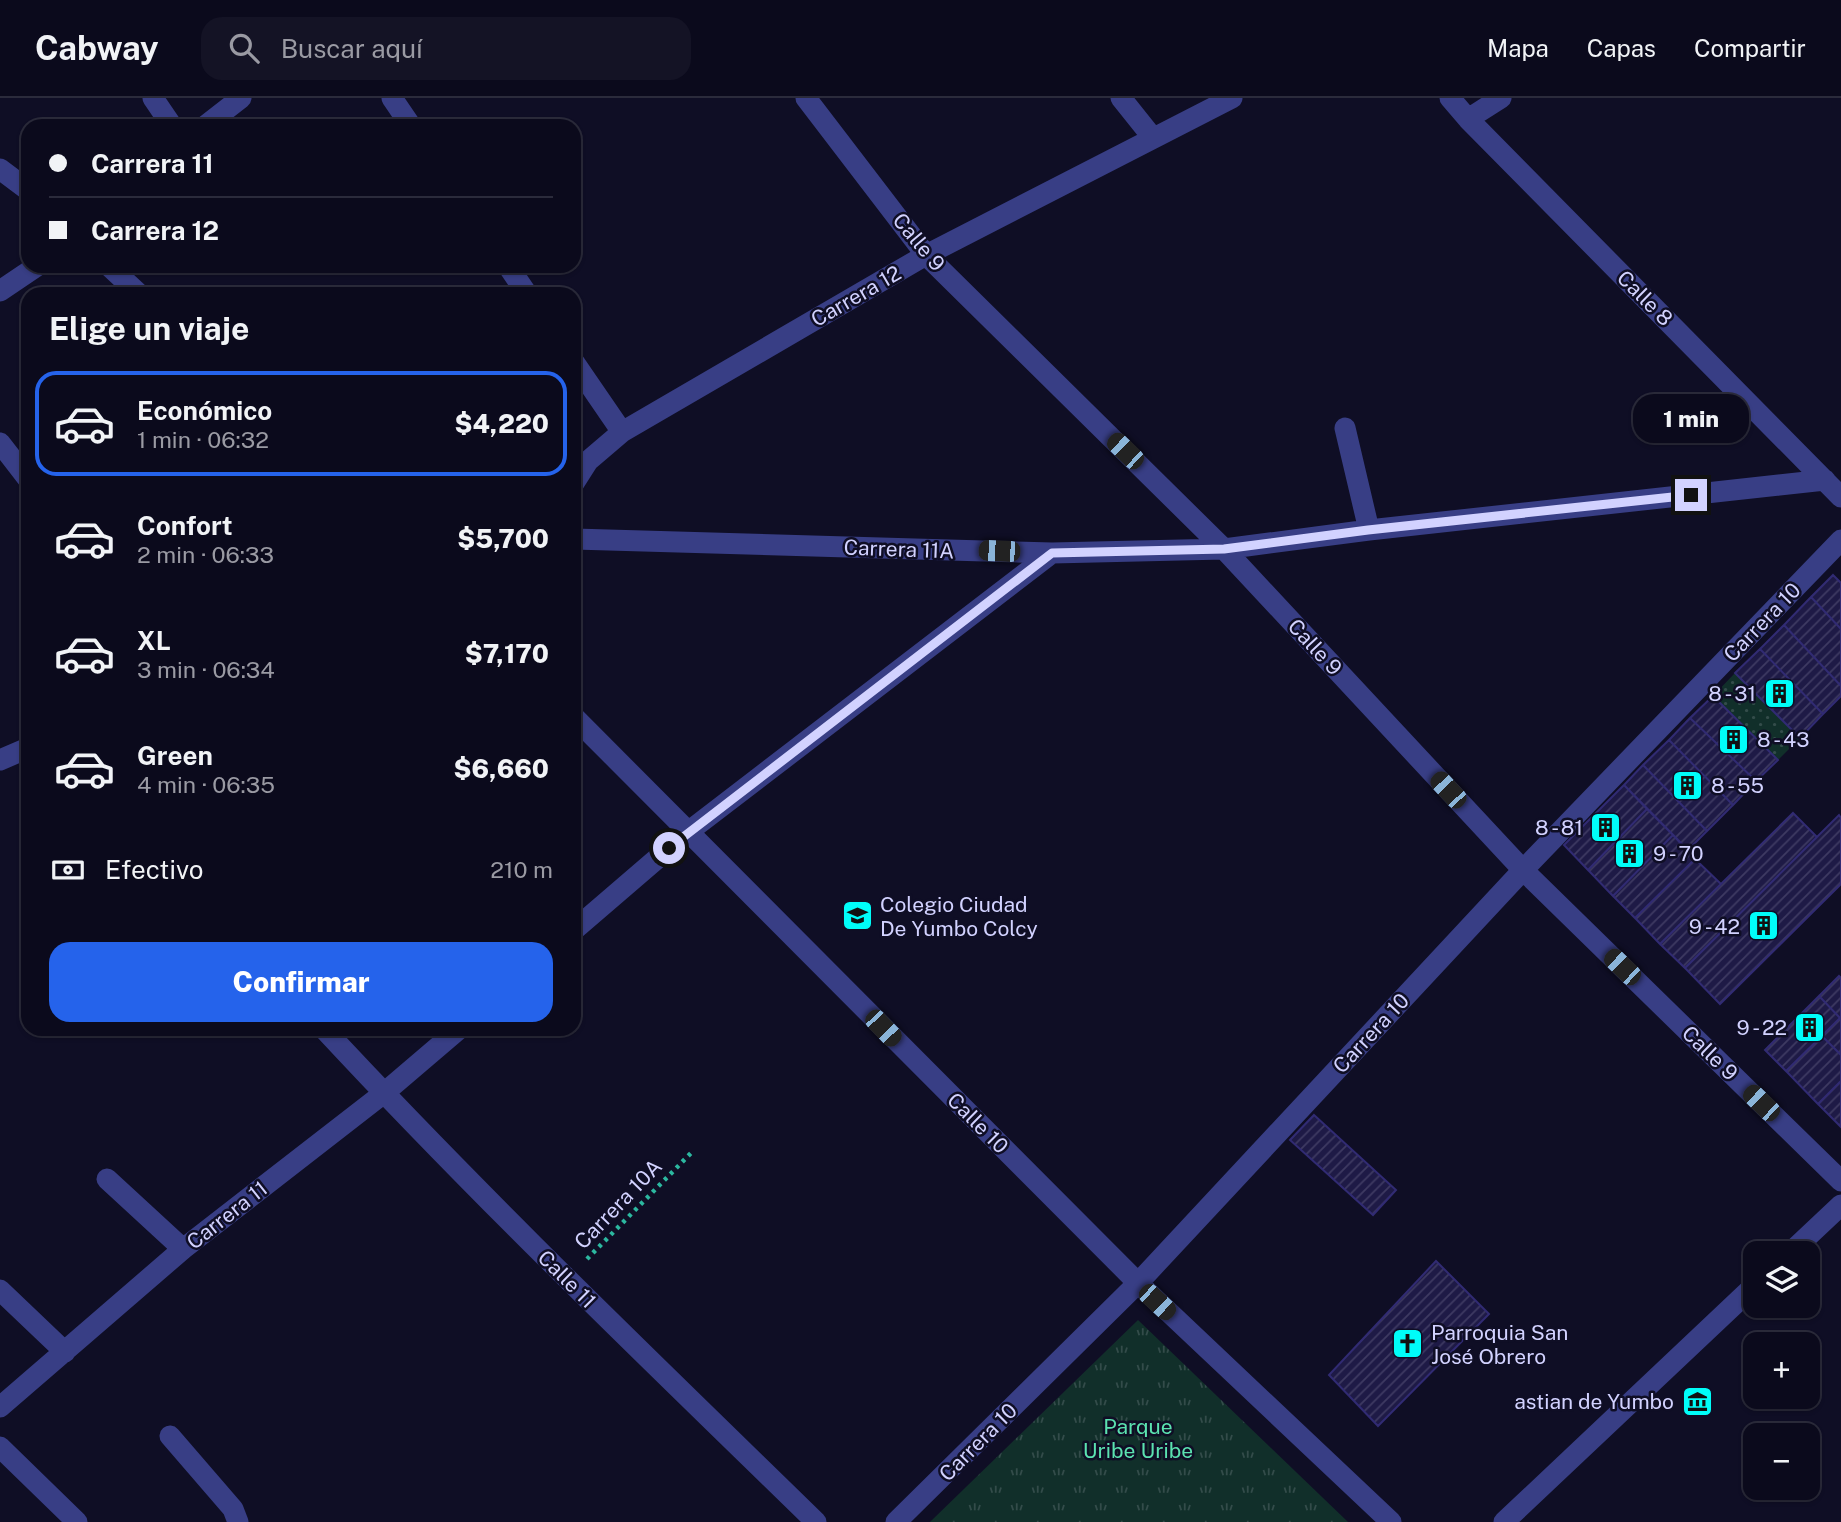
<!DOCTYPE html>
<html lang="es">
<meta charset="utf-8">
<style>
body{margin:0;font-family:"Public Sans",sans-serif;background:#141325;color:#f1f3f6;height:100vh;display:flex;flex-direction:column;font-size:26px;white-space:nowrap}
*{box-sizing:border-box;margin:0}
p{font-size:23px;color:#9a9aa3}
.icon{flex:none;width:38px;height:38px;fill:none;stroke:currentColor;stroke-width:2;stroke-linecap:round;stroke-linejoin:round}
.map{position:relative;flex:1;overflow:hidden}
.details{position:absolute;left:21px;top:189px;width:560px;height:749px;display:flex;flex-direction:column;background:#0b0a1c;border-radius:21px;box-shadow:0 2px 5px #0004,0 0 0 2px #2b2b3b}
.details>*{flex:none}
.hud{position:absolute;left:21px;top:21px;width:560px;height:154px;border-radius:21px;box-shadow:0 2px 5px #0004,0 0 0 2px #2b2b3b;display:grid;align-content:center;height:154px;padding:0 28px;background:#0b0a1c}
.controls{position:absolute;left:1743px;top:1143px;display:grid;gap:14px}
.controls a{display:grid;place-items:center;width:77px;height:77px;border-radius:14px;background:#0b0a1c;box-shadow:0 2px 5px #0004,0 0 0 2px #2b2b3b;font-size:35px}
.end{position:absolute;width:32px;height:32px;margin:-16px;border:9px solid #d2d2ff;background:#111;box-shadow:0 0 0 4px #111}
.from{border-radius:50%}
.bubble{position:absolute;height:49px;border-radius:21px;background:#0b0a1c;box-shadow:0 2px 5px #0004,0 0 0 2px #2b2b3b;font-size:23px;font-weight:800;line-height:49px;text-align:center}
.car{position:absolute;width:21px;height:42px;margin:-21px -10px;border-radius:9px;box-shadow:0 0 5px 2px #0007;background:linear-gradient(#222 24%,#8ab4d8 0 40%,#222 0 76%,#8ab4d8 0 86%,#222 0)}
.hud b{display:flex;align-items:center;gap:24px;height:66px;font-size:26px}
.hud b+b{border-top:2px solid #2b2b3b}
.hud i{width:18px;height:18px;background:#f1f3f6}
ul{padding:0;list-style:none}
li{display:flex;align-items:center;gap:21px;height:105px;margin:0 14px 10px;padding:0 14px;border:4px solid transparent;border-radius:21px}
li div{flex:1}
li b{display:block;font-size:26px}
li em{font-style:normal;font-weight:800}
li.active{border-color:#2563eb}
li>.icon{width:63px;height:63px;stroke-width:1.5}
h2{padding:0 28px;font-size:32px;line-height:84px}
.pay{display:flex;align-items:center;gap:18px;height:77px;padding:0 28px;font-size:26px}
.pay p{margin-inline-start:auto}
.button{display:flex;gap:14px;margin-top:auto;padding:14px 28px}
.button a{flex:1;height:80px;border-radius:21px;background:#2563eb;color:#fff;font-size:28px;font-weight:800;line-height:80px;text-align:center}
header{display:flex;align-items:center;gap:42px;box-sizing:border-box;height:98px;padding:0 35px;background:#0b0a1c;border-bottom:2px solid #2b2b3b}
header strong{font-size:33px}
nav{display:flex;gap:38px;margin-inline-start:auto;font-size:24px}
.search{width:490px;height:63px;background:#141325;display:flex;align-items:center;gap:18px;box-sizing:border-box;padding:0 24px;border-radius:21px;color:#9a9aa3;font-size:26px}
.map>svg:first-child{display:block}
.grass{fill:url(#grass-dots)}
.park{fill:url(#park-tufts)}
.building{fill:url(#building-hatch);stroke:#312b73;stroke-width:2}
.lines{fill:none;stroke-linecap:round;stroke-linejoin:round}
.path{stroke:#2cb8a0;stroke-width:4.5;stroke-dasharray:3.5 5;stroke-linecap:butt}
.minor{stroke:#383e85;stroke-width:21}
.route{stroke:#d2d2ff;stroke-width:9}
.labels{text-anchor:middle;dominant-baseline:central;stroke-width:5;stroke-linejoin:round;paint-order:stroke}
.street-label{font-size:21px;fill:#d2d2ff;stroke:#0f0e25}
.poi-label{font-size:21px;fill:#d2d2ff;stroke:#0f0e25;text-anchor:end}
.park-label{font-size:21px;fill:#5be2b0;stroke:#0f0e25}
</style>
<header>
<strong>Cabway</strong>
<div class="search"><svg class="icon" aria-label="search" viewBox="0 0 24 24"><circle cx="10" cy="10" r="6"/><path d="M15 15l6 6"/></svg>Buscar aquí</div>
<nav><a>Mapa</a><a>Capas</a><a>Compartir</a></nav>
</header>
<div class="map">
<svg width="1841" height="1424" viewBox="0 0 1841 1424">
<defs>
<pattern id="grass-dots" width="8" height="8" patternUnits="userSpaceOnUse" patternTransform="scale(1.75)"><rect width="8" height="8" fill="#112f2a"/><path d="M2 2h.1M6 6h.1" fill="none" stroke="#334c4a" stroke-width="1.8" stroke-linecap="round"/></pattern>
<pattern id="park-tufts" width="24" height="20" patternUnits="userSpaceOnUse" patternTransform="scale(1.75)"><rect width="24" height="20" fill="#112f2a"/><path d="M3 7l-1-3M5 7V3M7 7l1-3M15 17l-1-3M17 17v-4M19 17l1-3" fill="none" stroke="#334c4a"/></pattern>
<pattern id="building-hatch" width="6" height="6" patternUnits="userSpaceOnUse" patternTransform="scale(1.75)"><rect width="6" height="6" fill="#1e1a46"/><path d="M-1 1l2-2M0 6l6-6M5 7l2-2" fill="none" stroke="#3e3a62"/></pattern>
</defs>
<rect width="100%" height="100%" fill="#0f0e25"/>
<path class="grass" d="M1735,575L1800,640L1778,662L1713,598Z"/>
<path class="park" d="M1138,1222L1348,1424H930Z"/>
<path class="building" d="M1833,477L1841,485V531L1811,499Z
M1811,499L1841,531V588L1784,527Z
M1784,527L1841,588V598L1823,616L1760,551Z
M1760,551L1823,616L1800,640L1735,575Z
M1713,598L1778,662L1756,683L1690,620Z
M1690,620L1756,683L1733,707L1669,642Z
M1669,642L1733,707L1707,733L1643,667Z
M1643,667L1707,733L1688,752L1624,687Z
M1624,687L1647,711L1588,772L1564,747Z
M1647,711L1673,737L1613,798L1588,772Z
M1793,715L1817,739L1685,870L1660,846Z
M1839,717L1841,720V786L1720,906L1685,870Z
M1673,737L1695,761L1635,820L1613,798Z
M1695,761L1721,786L1660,846L1635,820Z
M1839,878L1841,880V921L1819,898Z
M1819,898L1840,920L1786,973L1765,952Z
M1840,920L1841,921V957L1822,938Z
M1822,938L1841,957V983L1818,1006L1786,973Z
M1841,983V1029L1818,1006Z
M1314,1017L1396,1092L1373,1117L1290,1042Z
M1436,1163L1489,1216L1378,1328L1329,1277Z"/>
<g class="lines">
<path class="path" d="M587,1161L692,1054"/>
<path class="minor" d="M153,0L172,28
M392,0L411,28
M806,0L926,157L1224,451L1523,772L1841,1083
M1121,0L1153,40
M1450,0L1468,21L1841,399
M1468,21L1501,0
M205,28L241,0
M0,71L28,92
M109,168L139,196
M508,168L527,196
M0,193L37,168
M574,264L622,334
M1345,330L1369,432
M0,345L28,381
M574,385L588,363L622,334L926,157L1232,0
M574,441L1052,455L1224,451L1369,432L1825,382
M574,619L1138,1185L1391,1424
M0,662L28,650
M574,832L688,734L1052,455
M324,931C482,1101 650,1262 816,1424
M107,1081L183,1151
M1790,1155L1841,1107
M0,1192L65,1254
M0,1309L183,1151L384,995L459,931
M170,1338L233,1411L238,1424
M0,1349L77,1424
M896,1424L1138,1185L1523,772L1841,442
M1504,1424L1755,1187"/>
</g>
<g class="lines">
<path class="route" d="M669,750L1052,455L1224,451L1368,432L1691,397"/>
</g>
<defs>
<symbol id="building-square" viewBox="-11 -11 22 22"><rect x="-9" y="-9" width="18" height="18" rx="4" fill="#00fdf9" stroke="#0f0e25"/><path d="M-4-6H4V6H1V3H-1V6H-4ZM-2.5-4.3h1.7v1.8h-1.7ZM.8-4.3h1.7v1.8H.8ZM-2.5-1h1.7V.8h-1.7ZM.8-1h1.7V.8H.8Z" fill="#111"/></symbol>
<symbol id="school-square" viewBox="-11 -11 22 22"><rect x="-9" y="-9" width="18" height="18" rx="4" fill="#00fdf9" stroke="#0f0e25"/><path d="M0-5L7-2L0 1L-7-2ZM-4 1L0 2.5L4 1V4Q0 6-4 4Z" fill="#111"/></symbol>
<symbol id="church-square" viewBox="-11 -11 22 22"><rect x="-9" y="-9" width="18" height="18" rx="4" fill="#00fdf9" stroke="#0f0e25"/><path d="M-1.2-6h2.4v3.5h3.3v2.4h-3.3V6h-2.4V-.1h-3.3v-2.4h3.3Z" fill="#111"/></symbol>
<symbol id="museum-square" viewBox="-11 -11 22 22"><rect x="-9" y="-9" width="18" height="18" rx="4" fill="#00fdf9" stroke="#0f0e25"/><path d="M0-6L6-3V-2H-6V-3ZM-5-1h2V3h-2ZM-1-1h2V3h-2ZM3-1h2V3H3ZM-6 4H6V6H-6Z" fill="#111"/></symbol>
</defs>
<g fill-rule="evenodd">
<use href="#building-square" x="1762" y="578" width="35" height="35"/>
<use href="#building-square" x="1716" y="624" width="35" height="35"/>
<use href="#building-square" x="1670" y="670" width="35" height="35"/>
<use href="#building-square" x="1588" y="712" width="35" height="35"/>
<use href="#building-square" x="1612" y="738" width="35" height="35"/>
<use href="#school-square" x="840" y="800" width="35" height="35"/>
<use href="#building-square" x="1746" y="810" width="35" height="35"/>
<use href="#building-square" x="1792" y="912" width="35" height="35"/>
<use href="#church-square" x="1390" y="1228" width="35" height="35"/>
<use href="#museum-square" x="1680" y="1286" width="35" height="35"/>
</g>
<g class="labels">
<g class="street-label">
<text transform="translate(919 144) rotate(50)">Calle 9</text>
<text transform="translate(856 198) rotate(-30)">Carrera 12</text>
<text transform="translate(1645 200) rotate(45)">Calle 8</text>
<text transform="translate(899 451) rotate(2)">Carrera 11A</text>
<text transform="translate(1762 524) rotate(-46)">Carrera 10</text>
<text transform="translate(1315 549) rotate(47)">Calle 9</text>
<text transform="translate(1371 935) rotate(-47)">Carrera 10</text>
<text transform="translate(1710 955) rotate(44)">Calle 9</text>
<text transform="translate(978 1025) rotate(45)">Calle 10</text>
<text transform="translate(618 1106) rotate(-46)">Carrera 10A</text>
<text transform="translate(227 1117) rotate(-38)">Carrera 11</text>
<text transform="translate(567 1181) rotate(45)">Calle 11</text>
<text transform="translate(978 1344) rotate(-45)">Carrera 10</text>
</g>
<g class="poi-label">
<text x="1756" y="595">8 - 31</text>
<text x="1757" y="641" text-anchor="start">8 - 43</text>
<text x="1711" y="687" text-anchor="start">8 - 55</text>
<text x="1583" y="729">8 - 81</text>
<text x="1653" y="755" text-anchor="start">9 - 70</text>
<text x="880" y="806" text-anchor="start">Colegio Ciudad<tspan x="880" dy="24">De Yumbo Colcy</tspan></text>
<text x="1740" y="828">9 - 42</text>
<text x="1787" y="929">9 - 22</text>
<text x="1431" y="1234" text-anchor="start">Parroquia San<tspan x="1431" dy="24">José Obrero</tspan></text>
<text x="1674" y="1303">astian de Yumbo</text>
</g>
<g class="park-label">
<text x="1138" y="1328">Parque<tspan x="1138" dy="24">Uribe Uribe</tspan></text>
</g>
</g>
</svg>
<div class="controls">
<a><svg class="icon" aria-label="layers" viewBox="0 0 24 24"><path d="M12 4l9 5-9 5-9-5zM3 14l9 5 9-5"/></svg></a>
<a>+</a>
<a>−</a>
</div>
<i class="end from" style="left:669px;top:750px"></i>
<i class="end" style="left:1691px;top:397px"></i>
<div class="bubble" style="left:1633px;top:296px;width:116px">1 min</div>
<i class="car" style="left:1125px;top:353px;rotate:314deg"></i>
<i class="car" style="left:999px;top:453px;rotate:272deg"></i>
<i class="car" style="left:1448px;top:692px;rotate:317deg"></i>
<i class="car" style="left:1622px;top:869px;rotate:314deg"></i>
<i class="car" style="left:883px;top:930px;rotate:136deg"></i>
<i class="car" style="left:1761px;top:1005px;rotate:314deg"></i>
<i class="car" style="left:1157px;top:1204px;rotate:133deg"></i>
<div class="hud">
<b><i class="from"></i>Carrera 11</b>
<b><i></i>Carrera 12</b>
</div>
<section class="details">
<h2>Elige un viaje</h2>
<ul>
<li class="active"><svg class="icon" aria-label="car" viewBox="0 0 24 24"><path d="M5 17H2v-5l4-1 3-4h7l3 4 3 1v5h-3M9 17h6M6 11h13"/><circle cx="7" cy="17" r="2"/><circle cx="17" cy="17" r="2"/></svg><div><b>Económico</b><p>1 min · 06:32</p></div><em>$4,220</em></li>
<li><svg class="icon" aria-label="car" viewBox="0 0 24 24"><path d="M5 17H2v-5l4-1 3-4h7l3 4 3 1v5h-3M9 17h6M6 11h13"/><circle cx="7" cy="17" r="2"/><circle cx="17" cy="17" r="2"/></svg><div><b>Confort</b><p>2 min · 06:33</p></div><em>$5,700</em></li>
<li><svg class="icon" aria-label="car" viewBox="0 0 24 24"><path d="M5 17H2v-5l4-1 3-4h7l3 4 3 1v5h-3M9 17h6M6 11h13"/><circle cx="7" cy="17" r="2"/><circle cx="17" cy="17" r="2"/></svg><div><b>XL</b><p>3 min · 06:34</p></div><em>$7,170</em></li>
<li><svg class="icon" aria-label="car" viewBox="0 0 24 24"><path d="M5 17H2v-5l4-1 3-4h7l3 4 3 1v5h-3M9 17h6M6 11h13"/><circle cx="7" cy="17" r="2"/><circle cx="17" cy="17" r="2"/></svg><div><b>Green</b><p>4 min · 06:35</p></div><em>$6,660</em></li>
</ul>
<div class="pay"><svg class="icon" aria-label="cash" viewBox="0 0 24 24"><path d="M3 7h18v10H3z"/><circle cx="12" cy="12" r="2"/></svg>Efectivo<p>210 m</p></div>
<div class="button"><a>Confirmar</a></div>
</section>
</div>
